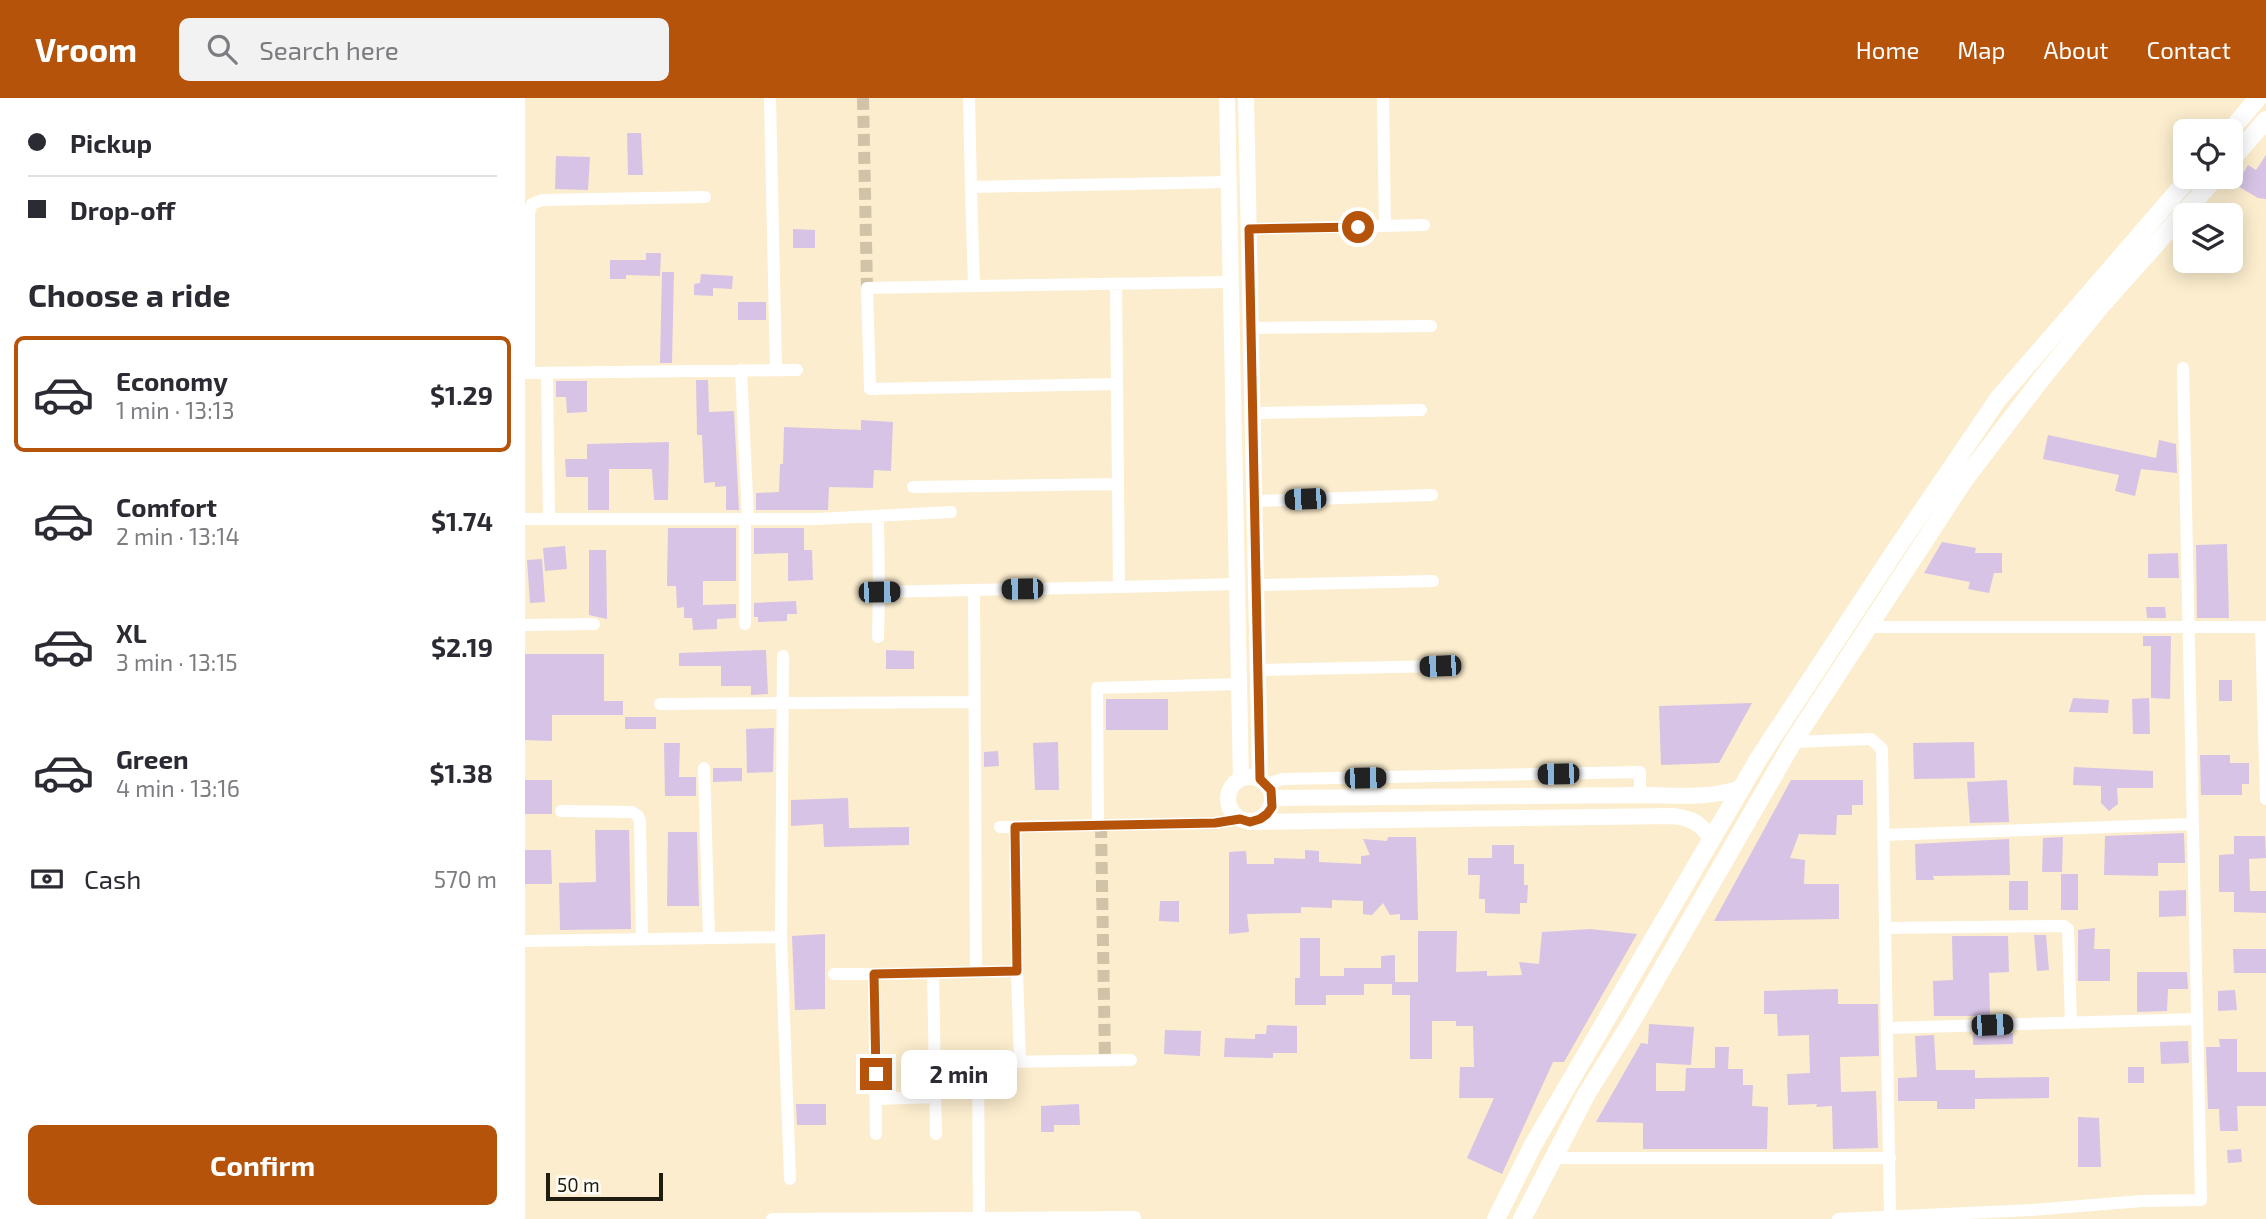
<!DOCTYPE html>
<meta charset="utf-8">
<style>
body{margin:0;font-family:"Exo 2",sans-serif;background:#f2f2f3;color:#2b2b33;height:100vh;display:flex;flex-direction:column;font-size:26px;white-space:nowrap}
*{box-sizing:border-box;margin:0}
p{font-size:23px;color:#7c7c81}
.icon{flex:none;width:38px;height:38px;fill:none;stroke:currentColor;stroke-width:2;stroke-linecap:round;stroke-linejoin:round}
.map{position:relative;flex:1;overflow:hidden}
.drawer{display:flex;flex-direction:column;background:#fff;width:525px}
.drawer>*{flex:none}
.top-card{display:grid;align-content:center;height:154px;padding:0 28px;background:#fff}
.buttons{position:absolute;left:1648px;top:21px;display:grid;gap:14px}
.buttons a{display:grid;place-items:center;width:70px;height:70px;border-radius:10px;background:#fff;box-shadow:0 4px 18px #0003;font-size:35px}
.scale{position:absolute;left:21px;bottom:18px;width:117px;box-sizing:border-box;padding-left:7px;border:4px solid #211c10;border-top:0;font-size:19px;line-height:24px;white-space:nowrap;color:#211c10;-webkit-text-stroke:5px #fffcf6;paint-order:stroke}
.end{position:absolute;width:32px;height:32px;margin:-16px;border:9px solid #b45309;background:#fff;box-shadow:0 0 0 4px #fff}
.from{border-radius:50%}
.bubble{position:absolute;height:49px;border-radius:10px;background:#fff;box-shadow:0 4px 18px #0003;font-size:23px;font-weight:700;line-height:49px;text-align:center}
.car{position:absolute;width:21px;height:42px;margin:-21px -10px;border-radius:9px;box-shadow:0 0 5px 2px #0007;background:linear-gradient(#222 24%,#8ab4d8 0 40%,#222 0 76%,#8ab4d8 0 86%,#222 0)}
.top-card b{display:flex;align-items:center;gap:24px;height:66px;font-size:26px}
.top-card b+b{border-top:2px solid #e1e1e2}
.top-card i{width:18px;height:18px;background:#2b2b33}
ul{padding:0;list-style:none}
li{display:flex;align-items:center;gap:21px;height:116px;margin:0 14px 10px;padding:0 14px;border:4px solid transparent;border-radius:10px}
li div{flex:1}
li b{display:block;font-size:26px}
li em{font-style:normal;font-weight:700}
li.current{border-color:#b45309}
li>.icon{width:63px;height:63px;stroke-width:1.5}
h2{padding:0 28px;font-size:32px;line-height:84px}
.pay{display:flex;align-items:center;gap:18px;height:77px;padding:0 28px;font-size:26px}
.pay p{margin-inline-start:auto}
.action{display:flex;gap:14px;margin-top:auto;padding:14px 28px}
.action a{flex:1;height:80px;border-radius:10px;background:#b45309;color:#fff;font-size:28px;font-weight:700;line-height:80px;text-align:center}
header{display:flex;align-items:center;gap:42px;box-sizing:border-box;height:98px;padding:0 35px;background:#b45309;color:#fff}
header strong{font-size:33px}
nav{display:flex;gap:38px;margin-inline-start:auto;font-size:24px}
.search{width:490px;height:63px;background:#f2f2f3;display:flex;align-items:center;gap:18px;box-sizing:border-box;padding:0 24px;border-radius:10px;color:#7c7c81;font-size:26px}
main{display:flex;flex:1;min-height:0}
.map>svg:first-child{display:block}
.building{fill:#d6c3e5}
.lines{fill:none;stroke-linecap:round;stroke-linejoin:round}
.minor-tunnel{stroke:#d0c3a8;stroke-width:12;stroke-dasharray:12 6;stroke-linecap:butt}
.minor{stroke:#fff;stroke-width:12}
.tertiary{stroke:#fff;stroke-width:16}
.secondary{stroke:#fff;stroke-width:18}
.route{stroke:#b45309;stroke-width:9}
</style>
<header>
<strong>Vroom</strong>
<div class="search"><svg class="icon" aria-label="search" viewBox="0 0 24 24"><circle cx="10" cy="10" r="6"/><path d="M15 15l6 6"/></svg>Search here</div>
<nav><a>Home</a><a>Map</a><a>About</a><a>Contact</a></nav>
</header>
<main>
<section class="drawer">
<div class="top-card">
<b><i class="from"></i>Pickup</b>
<b><i></i>Drop-off</b>
</div>
<h2>Choose a ride</h2>
<ul>
<li class="current"><svg class="icon" aria-label="car" viewBox="0 0 24 24"><path d="M5 17H2v-5l4-1 3-4h7l3 4 3 1v5h-3M9 17h6M6 11h13"/><circle cx="7" cy="17" r="2"/><circle cx="17" cy="17" r="2"/></svg><div><b>Economy</b><p>1 min · 13:13</p></div><em>$1.29</em></li>
<li><svg class="icon" aria-label="car" viewBox="0 0 24 24"><path d="M5 17H2v-5l4-1 3-4h7l3 4 3 1v5h-3M9 17h6M6 11h13"/><circle cx="7" cy="17" r="2"/><circle cx="17" cy="17" r="2"/></svg><div><b>Comfort</b><p>2 min · 13:14</p></div><em>$1.74</em></li>
<li><svg class="icon" aria-label="car" viewBox="0 0 24 24"><path d="M5 17H2v-5l4-1 3-4h7l3 4 3 1v5h-3M9 17h6M6 11h13"/><circle cx="7" cy="17" r="2"/><circle cx="17" cy="17" r="2"/></svg><div><b>XL</b><p>3 min · 13:15</p></div><em>$2.19</em></li>
<li><svg class="icon" aria-label="car" viewBox="0 0 24 24"><path d="M5 17H2v-5l4-1 3-4h7l3 4 3 1v5h-3M9 17h6M6 11h13"/><circle cx="7" cy="17" r="2"/><circle cx="17" cy="17" r="2"/></svg><div><b>Green</b><p>4 min · 13:16</p></div><em>$1.38</em></li>
</ul>
<div class="pay"><svg class="icon" aria-label="cash" viewBox="0 0 24 24"><path d="M3 7h18v10H3z"/><circle cx="12" cy="12" r="2"/></svg>Cash<p>570 m</p></div>
<div class="action"><a>Confirm</a></div>
</section>
<div class="map">
<svg width="1741" height="1121" viewBox="0 0 1741 1121">
<rect width="100%" height="100%" fill="#fcedce"/>
<path class="building" d="M102,35H116L118,77H103Z
M1741,57V101L1733,100L1711,87L1723,67L1731,72Z
M31,58L65,59L63,92L30,91Z
M268,131L290,132V150H268Z
M121,155H136L135,178L101,177V181H85V162H121Z
M137,174H149L147,265H135Z
M176,176L208,178L207,191L188,190V198L169,197V186L175,185Z
M213,204H241V222H213Z
M171,282H183L184,314L209,313L214,412H201V388L190,389V384L179,385L177,337H172Z
M31,283H62V314L42,315L41,299H31Z
M336,322L368,324L366,373L349,372L348,390L304,389L303,412H231V395L254,394L255,366H258L259,329L336,332Z
M1523,337L1631,360L1634,342L1651,346L1652,375L1616,371L1610,398L1590,393L1594,377L1518,361Z
M144,344L143,402H129L127,371H84V412H63V379H41L40,361H62V346Z
M143,430H211V483H178V507L211,506V520L192,521V531L168,532L167,520H159V509L152,510L151,488H142Z
M229,430H279V452H287L288,482L263,483V455L229,456Z
M1417,444L1451,450L1450,455H1477V475H1469L1464,495L1443,491L1445,484L1399,475Z
M1702,446L1704,520H1672L1671,447Z
M40,448L42,471L20,473L18,450Z
M64,452H81L82,521L64,517Z
M1653,455L1654,480H1623V456Z
M17,461L20,504L5,505L2,462Z
M271,503L272,516H262V523L233,524V519H229V505Z
M1621,509H1640L1641,520H1622Z
M1618,538H1646L1645,601L1626,600V548H1618Z
M241,552L243,596L226,597V588H196V568H154V555Z
M361,552L389,553V571H361Z
M0,556H79V603H98V617H27V643L0,642Z
M1694,582H1707V603H1694Z
M1548,600L1584,602L1583,615L1544,614Z
M1624,600L1625,636H1608L1607,601Z
M581,601H643V632H581Z
M1227,605L1194,665L1136,667L1134,608Z
M100,619H131V631H100Z
M249,630L248,674L222,675L221,631Z
M533,644L534,692H510L508,645Z
M1449,644L1450,680L1389,681L1388,645Z
M139,645H155L154,679H171V698H140Z
M473,653L474,668L459,669V654Z
M1675,657H1705V665H1724V686H1717V697H1676Z
M1549,669L1628,673V690H1592L1593,706L1584,713L1576,705V688L1548,687Z
M188,670H217V683L188,684Z
M0,682H27V716H0Z
M1266,682H1338V707H1327V717H1312L1311,737L1274,736L1265,760L1280,762L1279,786H1314V821L1189,823Z
M1482,682L1484,724L1445,725L1442,684Z
M323,700L324,730L384,729V747L299,749L298,726L266,728V702Z
M70,732H104L106,831L35,832L34,785L71,784Z
M143,734H172L174,808H142Z
M1659,735L1660,765H1633V778L1579,777L1580,738Z
M1709,738H1740L1741,760L1724,761L1725,793H1741V815L1709,814V794H1694V757L1709,756Z
M863,739H891L893,822H875V816L865,817L858,805L847,817L838,816V803L807,802V810L776,809V815L722,816L724,834L704,836V754L721,753L722,766H749V760L780,761V752L794,753V764L836,766V758L845,757L838,741L862,743Z
M1538,739L1537,774H1517L1518,740Z
M1484,741L1485,777L1408,778L1409,782H1391L1390,746Z
M967,747H989V766H999V787H1003L1002,805H995V816L960,815V801H954L955,777H943V760H967Z
M0,752H26L27,786H0Z
M1536,776H1553V812H1536Z
M1484,783H1503V812H1484Z
M1661,792V818L1634,819V793Z
M635,803H654V824L634,823Z
M1570,830L1569,851H1585V883H1553V832Z
M1065,831L1112,836L1039,964H1028L977,1076L942,1060L969,1000H934L935,969H949L948,928H931V923H907V961H885V897H867V886H839V897H801V907H770V880H775V840H795V878H819V870H856V858L870,857V884H893V833H932L931,874L962,873V878L997,877L994,864L1014,866L1017,834Z
M300,836V911L270,912L267,838Z
M1509,837H1521L1524,872L1512,873Z
M1427,838H1483L1484,874L1464,875L1465,918H1409L1408,883L1428,882Z
M1708,851H1741V875H1709Z
M1612,874H1662L1663,891H1643L1642,913L1612,914Z
M1313,891V906H1353L1354,958L1315,959L1316,994L1351,993L1353,1050L1308,1051L1307,1008L1291,1009L1292,1006L1263,1007L1262,976L1285,975L1284,937L1253,938L1252,916H1239V893Z
M1710,892L1712,912L1693,913V893Z
M1124,926L1169,929L1166,967L1131,965V993H1160L1161,970H1190V949H1204L1203,971H1218V987H1228L1227,1008L1243,1009L1242,1051H1118V1025L1071,1024L1116,945L1123,946Z
M742,927L772,928V955H748V960L699,959L700,940L730,941V936H741Z
M640,932L676,933L675,958L639,956Z
M1488,935V946L1448,947V936Z
M1409,937L1411,972H1450V980L1524,979V1000L1450,1001V1011H1412V1003H1373V980L1392,979L1390,938Z
M1694,941H1712V974H1741V1008H1712L1713,1033H1695L1694,1011H1683L1681,949H1695Z
M1663,943L1664,965L1636,966L1635,944Z
M1603,969H1619V985H1603Z
M271,1006H301V1027H272Z
M554,1006L555,1027H529V1034H516V1008Z
M1553,1019L1574,1020L1576,1069H1553Z
M1716,1051L1717,1064L1703,1065L1702,1052Z"/>
<g class="lines">
<path class="minor-tunnel" d="M338,0L342,190
M576,728L580,962"/>
<path class="minor" d="M245,0L251,272
M444,0L446,89
M858,0L860,128
M703,84L446,89L449,188L706,184
M724,131L899,127
M591,186L594,489L712,486
M449,188L342,190L345,291L591,286
M726,230L906,228
M216,272L223,421
M0,275L272,272
M4,275V115L7,106L17,102L180,99
M22,275L24,421
M728,315L896,312
M388,389L593,386
M730,403L907,397
M0,421H292L426,414
M220,421V526
M353,423L354,494L594,489
M732,487L908,483
M449,492L451,874
M0,527L69,526
M1343,529H1741
M1736,530L1741,701
M353,539L354,494
M258,558L256,839L265,1081
M733,572L915,568
M135,606L450,604
M1268,644L1346,641L1357,651L1365,1118
M179,670L184,840
M742,686L758,681L1115,674V697
M36,713L107,714L113,718L115,724L117,841
M573,728L572,590L714,586
M475,729L690,725L715,721
M490,729L492,873
M1358,737L1668,726
M1360,830L1539,828L1543,831L1546,925
M0,843L256,839
M309,876H349L351,1036
M349,876L408,875
M1362,930L1672,921
M410,965L606,962
M453,965L454,1121
M351,1001L411,999
M411,1036L408,875L492,873L495,963
M1028,1060H1365
M247,1121L610,1119
M1313,1121L1506,1112L1617,1103L1676,1102L1658,270"/>
<path class="tertiary" d="M702,0L716,681
M721,0L735,681
M703 701a22 22 0 1 1 44 0a22 22 0 1 1-44 0Z
M748,700L1125,697C1157,698 1186,700 1216,690
M725,724L1147,718C1167,720 1175,725 1187,741"/>
<path class="secondary" d="M1705,33L1733,0
M1706,62L1741,22
M971,1121L1008,1047L1234,660L1370,453L1473,301L1665,79
M997,1121L1061,997L1107,923L1268,644L1440,381L1517,280L1575,209L1691,79"/>
</g>
<g class="lines">
<path class="route" d="M351,976L349,876L492,873L490,729L690,725L715,721L725,724L735,721L742,716L747,709L746,692L735,681L724,131L833,129"/>
</g>
</svg>
<div class="buttons">
<a><svg class="icon" aria-label="locate" viewBox="0 0 24 24"><circle cx="12" cy="12" r="6"/><path d="M12 2v4M12 18v4M2 12h4M18 12h4"/></svg></a>
<a><svg class="icon" aria-label="layers" viewBox="0 0 24 24"><path d="M12 4l9 5-9 5-9-5zM3 14l9 5 9-5"/></svg></a>
</div>
<div class="scale">50 m</div>
<i class="end from" style="left:833px;top:129px"></i>
<i class="end" style="left:351px;top:976px"></i>
<div class="bubble" style="left:376px;top:952px;width:116px">2 min</div>
<i class="car" style="left:780px;top:401px;rotate:268deg"></i>
<i class="car" style="left:497px;top:491px;rotate:269deg"></i>
<i class="car" style="left:354px;top:494px;rotate:89deg"></i>
<i class="car" style="left:915px;top:568px;rotate:268deg"></i>
<i class="car" style="left:1033px;top:676px;rotate:269deg"></i>
<i class="car" style="left:840px;top:680px;rotate:89deg"></i>
<i class="car" style="left:1467px;top:927px;rotate:88deg"></i>
</div>
</main>
